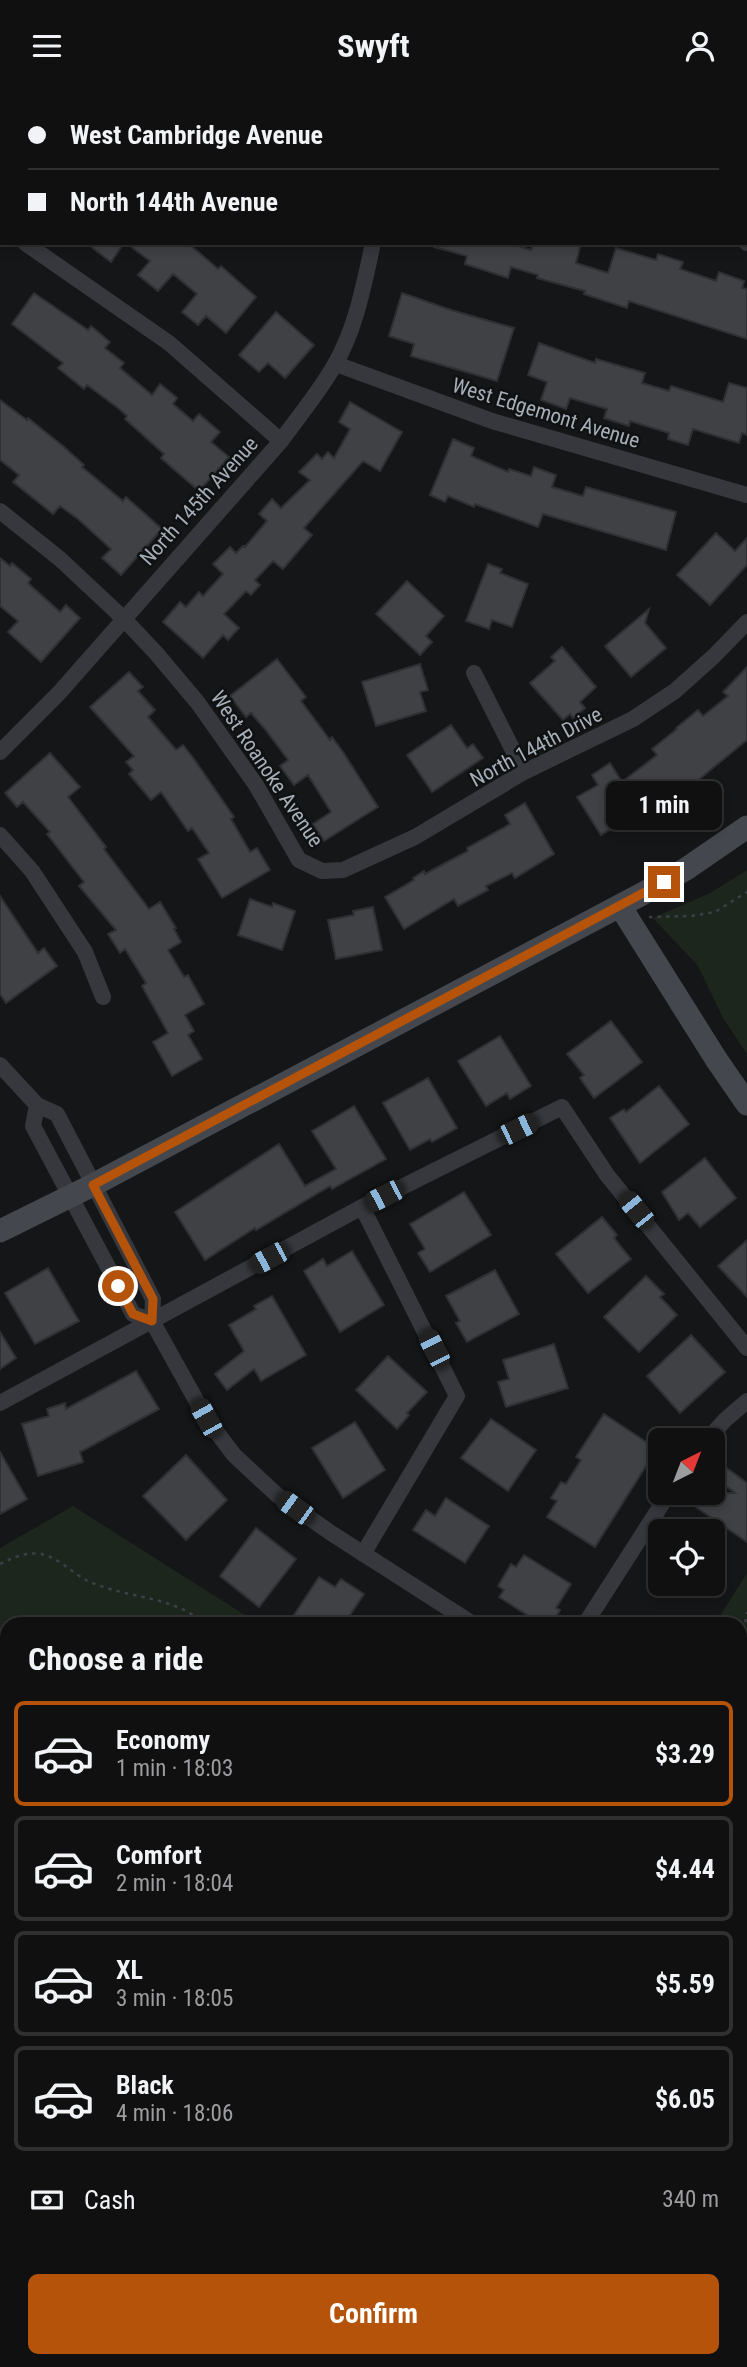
<!DOCTYPE html>
<meta charset="utf-8">
<style>
body{margin:0;font-family:"Roboto Condensed",sans-serif;background:#1e1e1f;color:#f1f3f6;height:100vh;display:flex;flex-direction:column;font-size:26px;white-space:nowrap}
*{box-sizing:border-box;margin:0}
p{font-size:23px;color:#9c9d9f}
.icon{flex:none;width:38px;height:38px;fill:none;stroke:currentColor;stroke-width:2;stroke-linecap:round;stroke-linejoin:round}
.map{position:relative;flex:1;overflow:hidden}
.details{position:absolute;left:0px;top:1526px;width:747px;height:751px;display:flex;flex-direction:column;background:#101011;border-radius:21px 21px 0 0;box-shadow:0 4px 10px #0003,0 0 0 2px #303031}
.details>*{flex:none}
.top-card{position:absolute;left:0px;top:0px;width:747px;height:154px;box-shadow:0 4px 10px #0003,0 0 0 2px #303031;display:grid;align-content:center;height:154px;padding:0 28px;background:#101011}
.needle{width:46px;rotate:42deg}
.tools{position:absolute;left:648px;top:1337px;display:grid;gap:14px}
.tools a{display:grid;place-items:center;width:77px;height:77px;border-radius:10px;background:#101011;box-shadow:0 4px 10px #0003,0 0 0 2px #303031;font-size:35px}
.end{position:absolute;width:32px;height:32px;margin:-16px;border:9px solid #b45309;background:#fff;box-shadow:0 0 0 4px #fff}
.from{border-radius:50%}
.bubble{position:absolute;height:49px;border-radius:10px;background:#101011;box-shadow:0 4px 10px #0003,0 0 0 2px #303031;font-size:23px;font-weight:700;line-height:49px;text-align:center}
.car{position:absolute;width:21px;height:42px;margin:-21px -10px;border-radius:9px;box-shadow:0 0 5px 2px #0007;background:linear-gradient(#222 24%,#8ab4d8 0 40%,#222 0 76%,#8ab4d8 0 86%,#222 0)}
.top-card b{display:flex;align-items:center;gap:24px;height:66px;font-size:26px}
.top-card b+b{border-top:2px solid #303031}
.top-card i{width:18px;height:18px;background:#f1f3f6}
ul{padding:0;list-style:none}
li{display:flex;align-items:center;gap:21px;height:105px;margin:0 14px 10px;padding:0 14px;border:4px solid #303031;border-radius:10px}
li div{flex:1}
li b{display:block;font-size:26px}
li em{font-style:normal;font-weight:700}
li.current{border-color:#b45309}
li>.icon{width:63px;height:63px;stroke-width:1.5}
h2{padding:0 28px;font-size:32px;line-height:84px}
.pay{display:flex;align-items:center;gap:18px;height:77px;padding:0 28px;font-size:26px}
.pay p{margin-inline-start:auto}
.button{display:flex;gap:14px;margin-top:auto;padding:14px 28px}
.button a{flex:1;height:80px;border-radius:10px;background:#b45309;color:#fff;font-size:28px;font-weight:700;line-height:80px;text-align:center}
header{display:flex;justify-content:space-between;align-items:center;height:91px;padding:0 28px;background:#101011;font-size:32px;font-weight:700}
.map>svg:first-child{display:block}
.green{fill:#1d261d}
.water{fill:#2a373c}
.building{fill:#3f4144;stroke:#2f3033;stroke-width:2}
.lines{fill:none;stroke-linecap:round;stroke-linejoin:round}
.path{stroke:#3c3f44;stroke-width:2.5;stroke-dasharray:3.5 5;stroke-linecap:butt}
.minor{stroke:#36383d;stroke-width:16}
.secondary{stroke:#44474d;stroke-width:23}
.route{stroke:#b45309;stroke-width:9}
.labels{text-anchor:middle;dominant-baseline:central;stroke-width:5;stroke-linejoin:round;paint-order:stroke}
.street-label{font-size:21px;fill:#a6afb8;stroke:#101112}
</style>
<header><svg class="icon" aria-label="menu" viewBox="0 0 24 24"><path d="M4 6h16M4 12h16M4 18h16"/></svg>Swyft<svg class="icon" aria-label="person" viewBox="0 0 24 24"><circle cx="12" cy="8" r="4"/><path d="M4 21q1-7 8-7t8 7"/></svg></header>
<div class="map">
<svg width="747" height="2276" viewBox="0 0 747 2276">
<rect width="100%" height="100%" fill="#151617"/>
<path class="green" d="M747,779V963L723,927L698,875L653,827L710,802Z
M73,1415L259,1533H7V2270H740V1533H715L747,1482V2276H0V1457Z"/>
<path class="water" d="M0,1651L7,1654V1814L0,1821Z"/>
<path class="building" d="M86,152H124L111,171Z
M126,152H188L218,178L221,175L256,206L226,242L206,225L198,234L182,221L197,203L173,183L158,200L138,184L150,170Z
M435,152H509L531,159L533,152H581L576,172L608,182L616,157L656,169L658,163L683,171L680,178L716,190L719,181L744,190L742,197L747,198V248L629,210L627,217L584,203L585,200L537,187L538,184L511,176L508,187L465,173L467,165L434,156Z
M34,202L88,239L91,235L110,251L105,257L124,272L120,277L152,304L160,293L177,307L173,313L193,330L199,323L220,341L211,351L229,366L199,400L161,367L164,363L125,328L127,325L118,317L87,294L84,298L58,277L63,272L12,233Z
M402,202L451,219L514,237L497,290L411,265L414,253L389,245Z
M276,221L314,254L285,287L268,272L259,281L239,264Z
M539,252L595,272L596,268L645,282L642,292L669,300L671,295L723,311L729,292L747,297V344L742,342L739,352L693,338L688,354L668,348L669,342L630,330L629,335L604,327L607,318L570,307L566,318L541,309L547,291L528,284Z
M0,309L27,329L28,327L63,355L84,374L82,376L123,410L126,406L162,438L121,484L102,467L111,458L78,428L60,415L53,423L13,391L19,384L0,369Z
M350,311L402,341L380,380L363,370L304,437L312,444L283,478L273,470L255,489L260,494L251,504L246,500L224,523L239,537L228,549L223,544L203,567L163,531L180,511L186,516L199,501L203,505L223,483L213,473L230,456L236,462L243,455L245,456L267,430L259,423L272,408L281,417L310,389L299,381L317,363L322,368L328,361L334,367L350,338L339,331Z
M453,348L474,357L471,365L508,381L509,378L531,385L534,376L556,384L552,396L583,405L586,396L676,421L666,459L543,423L538,436L475,413L474,416L448,405L445,411L430,404Z
M716,442L735,460L747,447V474L710,514L677,484Z
M0,467L10,475L12,472L31,488L28,492L60,521L66,514L80,527L41,571L8,541L18,530L0,515Z
M488,473L502,478L500,482L528,493L512,536L492,529L489,538L466,530Z
M407,490L444,525L426,545L432,551L420,564L376,523Z
M649,518L645,532L666,557L631,586L605,555Z
M562,556L596,596L580,611L585,617L573,627L570,623L563,629L530,592L555,570L551,566Z
M277,568L306,606L301,610L330,649L332,646L343,661L378,716L324,750L313,733L331,721L308,684L294,694L280,675L288,669L265,638L251,622L246,626L230,605Z
M420,573L428,599L420,601L426,620L376,635L362,591Z
M747,576V649L697,690L701,694L687,705L682,699L659,716L628,734L625,729L601,744L577,706L598,694L592,684L610,672L622,691L657,664L652,658L677,638L676,637L698,619L703,625L728,605L723,601Z
M129,581L143,596L138,600L155,619L148,626L176,659L183,654L194,668L234,726L231,728L250,761L257,757L270,779L222,807L198,768L209,762L192,737L188,740L161,701L151,709L129,683L133,679L126,671L134,665L90,616Z
M451,634L467,657L473,653L483,667L432,701L407,664Z
M50,662L80,696L68,706L106,756L104,758L149,818L160,811L176,837L174,838L181,851L168,859L184,886L188,884L204,913L185,924L194,940L188,944L202,968L172,985L153,951L168,942L142,895L146,892L125,858L120,862L108,843L116,839L79,795L84,791L47,743L50,741L23,711L17,716L5,702Z
M525,712L554,763L515,787L512,782L486,795L488,799L458,815L454,808L404,838L385,806L414,789L413,787L424,780L425,783L468,760L467,757L510,733L505,724Z
M0,805L38,862L44,857L57,875L6,912L0,903Z
M250,808L272,816L273,812L295,820L282,859L238,844Z
M373,816L382,859L336,868L328,829L354,824L353,820Z
M611,930L642,971L594,1007L580,987L584,984L567,963Z
M500,945L531,995L510,1008L507,1002L486,1015L458,970Z
M428,987L457,1037L432,1051L430,1048L410,1059L383,1012Z
M659,995L689,1033L640,1072L610,1027L624,1018L626,1021Z
M354,1015L386,1068L332,1098L330,1095L256,1139L255,1137L205,1169L175,1121L279,1053L305,1095L336,1078L312,1040Z
M705,1067L736,1107L700,1136L688,1122L679,1129L662,1101Z
M464,1101L491,1144L430,1181L418,1162L425,1158L410,1133Z
M602,1126L617,1144L614,1147L631,1168L588,1202L556,1163Z
M747,1149V1206L718,1175Z
M352,1160L384,1214L340,1241L304,1180L323,1168L327,1175Z
M48,1177L79,1230L35,1253L5,1202Z
M495,1179L519,1223L467,1251L456,1232L460,1230L446,1205Z
M646,1185L664,1203L660,1206L677,1224L639,1261L604,1226Z
M272,1205L306,1264L261,1290L254,1278L227,1299L215,1283L244,1260L229,1234L256,1218L254,1215Z
M0,1241L16,1267L0,1278Z
M691,1244L725,1281L680,1322L647,1285Z
M554,1253L568,1297L506,1316L498,1291L509,1288L503,1269Z
M388,1265L427,1301L407,1322L409,1324L397,1338L356,1299Z
M136,1280L159,1318L80,1361L83,1371L38,1385L22,1333L49,1325L47,1318L65,1312L66,1318Z
M604,1323L660,1360V1364L651,1378L646,1375L595,1456L547,1426L557,1410L551,1407L561,1391L566,1393L581,1369L576,1366Z
M491,1328L536,1359L508,1400L461,1367Z
M355,1331L385,1379L343,1407L312,1357Z
M0,1361L27,1408L0,1423Z
M186,1364L227,1409L186,1449L143,1405Z
M721,1373L747,1392V1451L690,1412L696,1402H735L713,1385Z
M446,1407L489,1435L465,1472L413,1439L426,1419L435,1425Z
M256,1437L296,1468L259,1516L220,1485Z
M524,1464L571,1493L556,1517L560,1519L552,1533H541L499,1506L504,1499L498,1495L511,1473L516,1476Z
M319,1486L335,1496L341,1488L364,1503L344,1533H288Z"/>
<g class="lines">
<path class="path" d="M649,826L691,825L715,821L747,801
M0,1473C14,1466 26,1461 41,1463C58,1466 73,1483 88,1490C127,1508 173,1504 205,1533
M740,1565L747,1521"/>
<path class="minor" d="M243,0L245,2
M383,0V2
M0,135L2,136
M746,151L747,152
M25,152L169,252L281,350
M336,273L492,330L747,404
M0,420L60,468L123,527L156,562L198,612L256,694L299,769L322,780L343,779L415,746L524,681L633,628L675,600L714,565L747,531
M474,582L524,681
M0,661L59,602L281,350C299,325 319,301 334,275C356,238 364,193 373,152
M0,744L32,780L85,861L103,906
M0,974L37,1014L57,1023L153,1208L152,1230L206,1327L234,1364L277,1404L331,1442L473,1533
M37,1014L33,1035L133,1223L152,1230
M362,1116L457,1305L363,1463
M0,1312L362,1116L562,1016L607,1084L747,1257
M707,1349L725,1329L747,1310
M585,1533L669,1402
M740,2039L747,2032
M740,2064L747,2072
M740,2107L747,2102
M740,2180L747,2138
M423,2270L429,2276
M725,2276L726,2270"/>
<path class="secondary" d="M620,815L716,968L747,1013
M0,1140L93,1094L642,803L686,778L747,736"/>
</g>
<g class="lines">
<path class="route" d="M118,1195L133,1223L152,1230L153,1208L93,1094L664,791"/>
</g>
<g class="labels">
<g class="street-label">
<text transform="translate(546 322) rotate(17)">West Edgemont Avenue</text>
<text transform="translate(199 410) rotate(-48)">North 145th Avenue</text>
<text transform="translate(536 656) rotate(-28)">North 144th Drive</text>
<text transform="translate(267 678) rotate(56)">West Roanoke Avenue</text>
</g>
</g>
</svg>
<div class="tools">
<a><svg class="needle" viewBox="-14 -14 28 28"><path d="M0-13l5 13h-10z" fill="#e53935"/><path d="M0 13l5-13h-10z" fill="#9c9d9f"/></svg></a>
<a><svg class="icon" aria-label="locate" viewBox="0 0 24 24"><circle cx="12" cy="12" r="6"/><path d="M12 2v4M12 18v4M2 12h4M18 12h4"/></svg></a>
</div>
<i class="end from" style="left:118px;top:1195px"></i>
<i class="end" style="left:664px;top:791px"></i>
<div class="bubble" style="left:606px;top:690px;width:116px">1 min</div>
<i class="car" style="left:518px;top:1038px;rotate:64deg"></i>
<i class="car" style="left:384px;top:1105px;rotate:243deg"></i>
<i class="car" style="left:636px;top:1119px;rotate:321deg"></i>
<i class="car" style="left:269px;top:1167px;rotate:242deg"></i>
<i class="car" style="left:434px;top:1258px;rotate:333deg"></i>
<i class="car" style="left:206px;top:1327px;rotate:331deg"></i>
<i class="car" style="left:295px;top:1417px;rotate:306deg"></i>
<div class="top-card">
<b><i class="from"></i>West Cambridge Avenue</b>
<b><i></i>North 144th Avenue</b>
</div>
<section class="details">
<h2>Choose a ride</h2>
<ul>
<li class="current"><svg class="icon" aria-label="car" viewBox="0 0 24 24"><path d="M5 17H2v-5l4-1 3-4h7l3 4 3 1v5h-3M9 17h6M6 11h13"/><circle cx="7" cy="17" r="2"/><circle cx="17" cy="17" r="2"/></svg><div><b>Economy</b><p>1 min · 18:03</p></div><em>$3.29</em></li>
<li><svg class="icon" aria-label="car" viewBox="0 0 24 24"><path d="M5 17H2v-5l4-1 3-4h7l3 4 3 1v5h-3M9 17h6M6 11h13"/><circle cx="7" cy="17" r="2"/><circle cx="17" cy="17" r="2"/></svg><div><b>Comfort</b><p>2 min · 18:04</p></div><em>$4.44</em></li>
<li><svg class="icon" aria-label="car" viewBox="0 0 24 24"><path d="M5 17H2v-5l4-1 3-4h7l3 4 3 1v5h-3M9 17h6M6 11h13"/><circle cx="7" cy="17" r="2"/><circle cx="17" cy="17" r="2"/></svg><div><b>XL</b><p>3 min · 18:05</p></div><em>$5.59</em></li>
<li><svg class="icon" aria-label="car" viewBox="0 0 24 24"><path d="M5 17H2v-5l4-1 3-4h7l3 4 3 1v5h-3M9 17h6M6 11h13"/><circle cx="7" cy="17" r="2"/><circle cx="17" cy="17" r="2"/></svg><div><b>Black</b><p>4 min · 18:06</p></div><em>$6.05</em></li>
</ul>
<div class="pay"><svg class="icon" aria-label="cash" viewBox="0 0 24 24"><path d="M3 7h18v10H3z"/><circle cx="12" cy="12" r="2"/></svg>Cash<p>340 m</p></div>
<div class="button"><a>Confirm</a></div>
</section>
</div>
